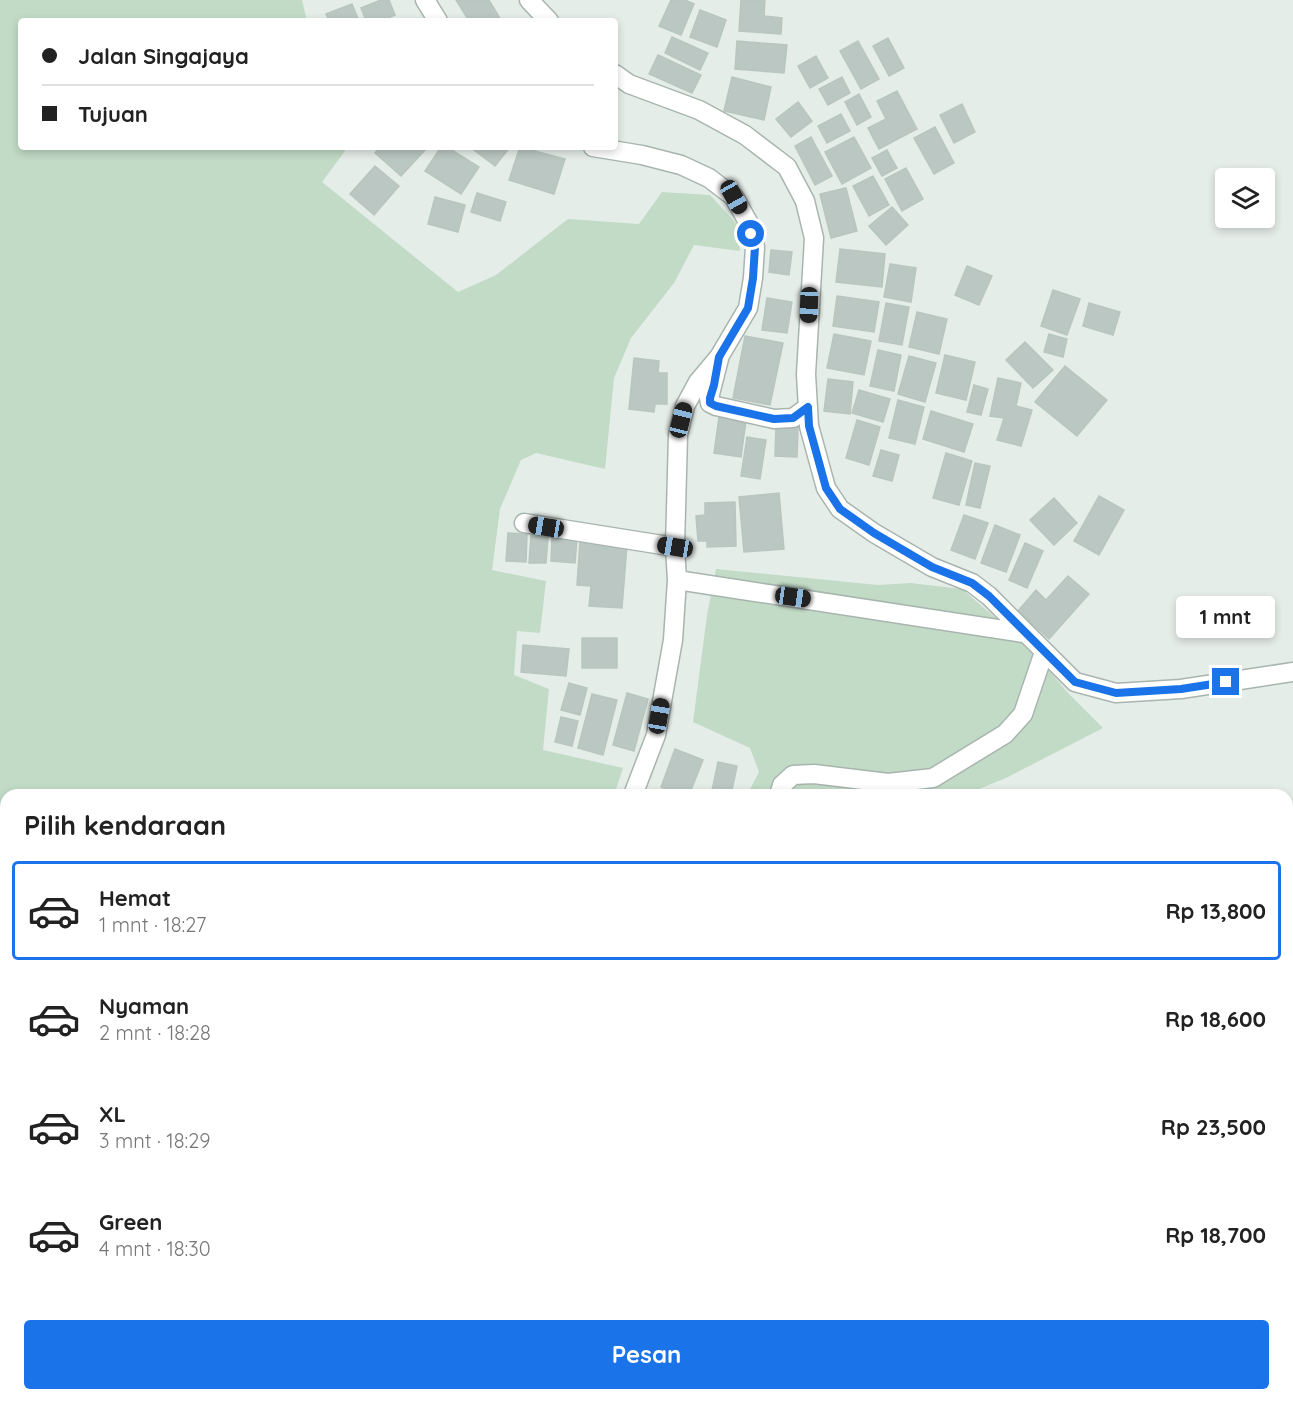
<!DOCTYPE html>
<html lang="id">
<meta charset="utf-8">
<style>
body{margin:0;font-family:Quicksand,sans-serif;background:#f6f6f6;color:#222;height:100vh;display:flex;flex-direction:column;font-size:22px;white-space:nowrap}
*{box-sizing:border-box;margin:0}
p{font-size:20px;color:#767676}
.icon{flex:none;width:33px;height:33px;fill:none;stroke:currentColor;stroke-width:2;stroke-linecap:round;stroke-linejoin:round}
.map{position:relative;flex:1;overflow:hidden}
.panel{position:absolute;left:0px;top:789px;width:1293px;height:612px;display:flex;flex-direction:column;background:#fff;border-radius:18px 18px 0 0;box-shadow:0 3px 9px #0003}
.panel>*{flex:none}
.banner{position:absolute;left:18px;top:18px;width:600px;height:132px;border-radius:6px;box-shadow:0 3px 9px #0003;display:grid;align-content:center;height:132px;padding:0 24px;background:#fff}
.controls{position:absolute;left:1215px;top:168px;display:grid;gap:12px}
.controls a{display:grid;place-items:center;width:60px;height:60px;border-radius:6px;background:#fff;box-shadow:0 3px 9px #0003;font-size:30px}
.end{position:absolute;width:27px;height:27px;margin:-14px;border:8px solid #1a73e8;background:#fff;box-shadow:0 0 0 3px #fff}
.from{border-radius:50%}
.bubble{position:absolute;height:42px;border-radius:6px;background:#fff;box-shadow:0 3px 9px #0003;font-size:20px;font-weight:700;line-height:42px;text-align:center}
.car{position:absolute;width:18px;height:36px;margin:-18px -9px;border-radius:8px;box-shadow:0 0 4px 2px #0007;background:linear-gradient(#222 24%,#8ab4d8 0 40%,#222 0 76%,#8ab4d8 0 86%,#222 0)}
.banner b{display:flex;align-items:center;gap:21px;height:57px;font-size:22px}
.banner b+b{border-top:2px solid #e0e0e0}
.banner i{width:15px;height:15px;background:#222}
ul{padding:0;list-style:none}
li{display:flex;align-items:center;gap:18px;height:99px;margin:0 12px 9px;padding:0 12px;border:3px solid transparent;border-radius:6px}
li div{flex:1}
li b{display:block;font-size:22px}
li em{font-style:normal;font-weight:700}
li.active{border-color:#1a73e8}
li>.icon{width:54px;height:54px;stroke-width:1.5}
h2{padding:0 24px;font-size:27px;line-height:72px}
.cta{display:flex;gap:12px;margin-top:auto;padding:12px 24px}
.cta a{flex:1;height:69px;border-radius:6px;background:#1a73e8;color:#fff;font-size:24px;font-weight:700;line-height:69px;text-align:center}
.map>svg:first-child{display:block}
.green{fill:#c1dbc6}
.building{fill:#bbc7c2;stroke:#b8c6bf;stroke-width:1.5}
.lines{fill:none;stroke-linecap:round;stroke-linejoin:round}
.minor-casing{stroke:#a8b5af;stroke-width:21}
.minor{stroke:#fff;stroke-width:18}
.route{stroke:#1a73e8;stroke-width:8}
</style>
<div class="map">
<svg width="1293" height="1401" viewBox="0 0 1293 1401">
<rect width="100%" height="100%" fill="#e5ede9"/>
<path class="green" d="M0,0H302L307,21H21V147H342L345,151L322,182L458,292L496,275L568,219L639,224L662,192L710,195L737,224L740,251L694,245L674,283L631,338L614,378L605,469L536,453L521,460L500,509L492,570L546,581L540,633L517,631L514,675L549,689L543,750L623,768L614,795H6V1395H68L66,1401H0Z
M716,569L878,585L911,583L962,589L1027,645L1068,693L1103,728L1006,778L964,795H747L759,772L750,748L693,722L707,615Z
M189,1395H356V1398L358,1401H187Z"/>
<path class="building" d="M381,0H389L395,15L380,21H366L361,8Z
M456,0H489L501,20L469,21Z
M671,0H685L694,4L681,35L659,26Z
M741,0H765L764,16L782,18L781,34L739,31Z
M352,4L359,21H329L326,14Z
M700,10L726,20L717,47L690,37Z
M672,37L708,53L700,70L665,53Z
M888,38L904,68L889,76L873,46Z
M737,41L787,45L784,73L735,69Z
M858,41L879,79L861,89L840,51Z
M658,55L701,75L692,93L649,74Z
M816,56L828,78L810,88L798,66Z
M732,77L771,87L764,120L724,111Z
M842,77L850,93L828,105L819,89Z
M897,91L917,129L879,149L868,128L886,119L877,101Z
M859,94L871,117L857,125L845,102Z
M798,102L812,121L791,137L776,119Z
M962,104L975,132L954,143L940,115Z
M841,114L850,131L827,143L818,126Z
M935,127L954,163L934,174L914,138Z
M811,137L832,176L815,185L795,146Z
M854,137L871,168L842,184L825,152Z
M380,147H426L427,148L401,176L375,153Z
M441,147H447L479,167L461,194L425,171Z
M470,147H510L495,166Z
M520,147L565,159L554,194L509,180Z
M887,150L897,168L882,176L872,158Z
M375,166L399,186L374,215L350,194Z
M906,168L923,199L902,211L885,179Z
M873,176L889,205L869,216L853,186Z
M846,188L857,231L831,238L820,194Z
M477,193L506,202L500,221L471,212Z
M435,197L465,205L458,232L428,224Z
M892,207L908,225L886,245L869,226Z
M840,249L885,254L882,287L836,282Z
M771,250L792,252L789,275L769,272Z
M890,264L916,268L911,302L884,297Z
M967,266L992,276L979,305L955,295Z
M1053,290L1080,299L1067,335L1041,326Z
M837,296L879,302L874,332L833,326Z
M767,298L792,302L787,333L762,330Z
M886,303L909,307L902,345L879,341Z
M1089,303L1120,312L1113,335L1083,326Z
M917,312L947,319L939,354L909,347Z
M834,334L871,341L864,375L827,368Z
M1049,334L1067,339L1063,357L1044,352Z
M745,336L783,343L770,405L733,398Z
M1025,342L1053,370L1033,388L1006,360Z
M878,350L901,355L894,391L870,386Z
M945,355L975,362L966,400L936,393Z
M909,356L936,363L925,402L898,394Z
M634,358L659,361L658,373H667V404H655L654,412L629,409Z
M1065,366L1107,400L1077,436L1035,402Z
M998,378L1021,383L1016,406L1032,410L1021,446L997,440L1004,418L990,416Z
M828,379L853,382L850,414L824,411Z
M974,385L988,389L981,415L967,412Z
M859,390L890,399L883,422L852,413Z
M898,400L924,407L915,444L889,438Z
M931,411L973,424L964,452L923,439Z
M719,417L746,421L741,457L714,453Z
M857,420L880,427L869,465L846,458Z
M776,425L798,426L797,457L775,456Z
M747,437L766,440L760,479L741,476Z
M881,450L899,455L892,481L873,476Z
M946,453L972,461L959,505L933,498Z
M975,463L990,466L980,508L966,505Z
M779,493L784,549L744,552L739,497Z
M1099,496L1124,510L1099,555L1074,541Z
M1054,498L1077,523L1054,545L1030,520Z
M735,502L736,546L707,547V541H698L696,516L705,515V503Z
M964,515L988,523L975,559L951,550Z
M995,525L1020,535L1006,572L981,563Z
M508,533L527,534L526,562L506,561Z
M531,536L548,537L546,563H529Z
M552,537L577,539L575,563L551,561Z
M580,541L627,545L622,608L589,606L591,586L577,585Z
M1025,543L1043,551L1027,588L1009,580Z
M1068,576L1089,594L1049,639L1018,611L1036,590L1046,600Z
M582,638H617V668H582Z
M523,645L569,649L566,676L521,672Z
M569,683L587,688L580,715L561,710Z
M627,693L648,699L634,751L613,745Z
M592,694L617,700L603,755L578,748Z
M561,717L578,721L572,746L555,742Z
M675,749L703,760L689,795H681L661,787Z
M718,762L737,766L731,795H711Z
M415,1395H451L449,1401H433Z
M528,1395H571L568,1401H525Z
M627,1395H658L661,1401H630Z
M670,1395H703L704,1401H671Z
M711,1395H737L739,1401H712Z
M786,1395H820L821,1401H787Z"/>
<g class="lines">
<defs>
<path id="minor" d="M425,0L438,21
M529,0L549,21
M615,74L629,84L699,110L745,135L787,167L805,201L814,238L806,374L809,426L826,488L840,509L874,533L932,567L972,583L989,596L1075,682L1116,693L1181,689L1293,672
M593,147L642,155L681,165L709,178L734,197L748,222L755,247L753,278L748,308L719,357L698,382L685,406L678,435L675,547L677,580L673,640L656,735L633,795
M719,359L709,398L710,403L716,406L774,419L793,418L808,407
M524,523L675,547
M677,580L1024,633
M779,795L782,785L793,775L814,774L888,783L933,778L1005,734L1023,714L1044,652
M602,1395L608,1401
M874,1395L876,1401"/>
</defs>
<use href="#minor" class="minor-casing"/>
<use href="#minor" class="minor"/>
</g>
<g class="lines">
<path class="route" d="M751,234L755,247L753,278L748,308L719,357L714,385L710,398V403L716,406L774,419L793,418L808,407L809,426L826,488L840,509L874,533L932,567L972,583L989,596L1075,682L1116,693L1181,689L1226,682"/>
</g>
</svg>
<div class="controls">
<a><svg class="icon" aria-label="layers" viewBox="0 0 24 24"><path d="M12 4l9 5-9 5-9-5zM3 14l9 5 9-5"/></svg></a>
</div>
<i class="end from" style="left:751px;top:234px"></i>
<i class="end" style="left:1226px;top:682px"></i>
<div class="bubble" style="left:1176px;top:596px;width:99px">1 mnt</div>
<i class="car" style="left:734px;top:197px;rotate:151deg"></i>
<i class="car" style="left:809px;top:305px;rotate:182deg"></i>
<i class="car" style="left:681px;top:420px;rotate:14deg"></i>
<i class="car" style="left:546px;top:527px;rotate:279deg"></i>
<i class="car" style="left:675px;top:547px;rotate:279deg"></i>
<i class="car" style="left:793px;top:597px;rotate:98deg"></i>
<i class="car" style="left:659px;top:716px;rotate:10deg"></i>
<div class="banner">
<b><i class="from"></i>Jalan Singajaya</b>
<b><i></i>Tujuan</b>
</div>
<section class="panel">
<h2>Pilih kendaraan</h2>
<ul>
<li class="active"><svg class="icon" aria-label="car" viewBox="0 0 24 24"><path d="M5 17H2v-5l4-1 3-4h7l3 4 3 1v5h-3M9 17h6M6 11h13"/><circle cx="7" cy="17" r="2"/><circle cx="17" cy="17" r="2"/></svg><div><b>Hemat</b><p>1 mnt · 18:27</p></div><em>Rp 13,800</em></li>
<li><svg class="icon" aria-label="car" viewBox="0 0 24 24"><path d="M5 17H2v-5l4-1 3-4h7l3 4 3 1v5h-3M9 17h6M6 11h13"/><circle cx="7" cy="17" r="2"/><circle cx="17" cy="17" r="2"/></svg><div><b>Nyaman</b><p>2 mnt · 18:28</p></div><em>Rp 18,600</em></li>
<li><svg class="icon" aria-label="car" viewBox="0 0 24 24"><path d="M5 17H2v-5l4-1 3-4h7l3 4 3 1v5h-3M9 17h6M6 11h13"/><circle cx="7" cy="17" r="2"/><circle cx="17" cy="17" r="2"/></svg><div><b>XL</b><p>3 mnt · 18:29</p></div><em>Rp 23,500</em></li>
<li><svg class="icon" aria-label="car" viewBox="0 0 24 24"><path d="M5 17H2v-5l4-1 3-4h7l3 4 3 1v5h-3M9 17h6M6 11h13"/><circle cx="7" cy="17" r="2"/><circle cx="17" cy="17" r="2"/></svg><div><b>Green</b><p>4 mnt · 18:30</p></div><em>Rp 18,700</em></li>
</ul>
<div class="cta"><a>Pesan</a></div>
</section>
</div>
